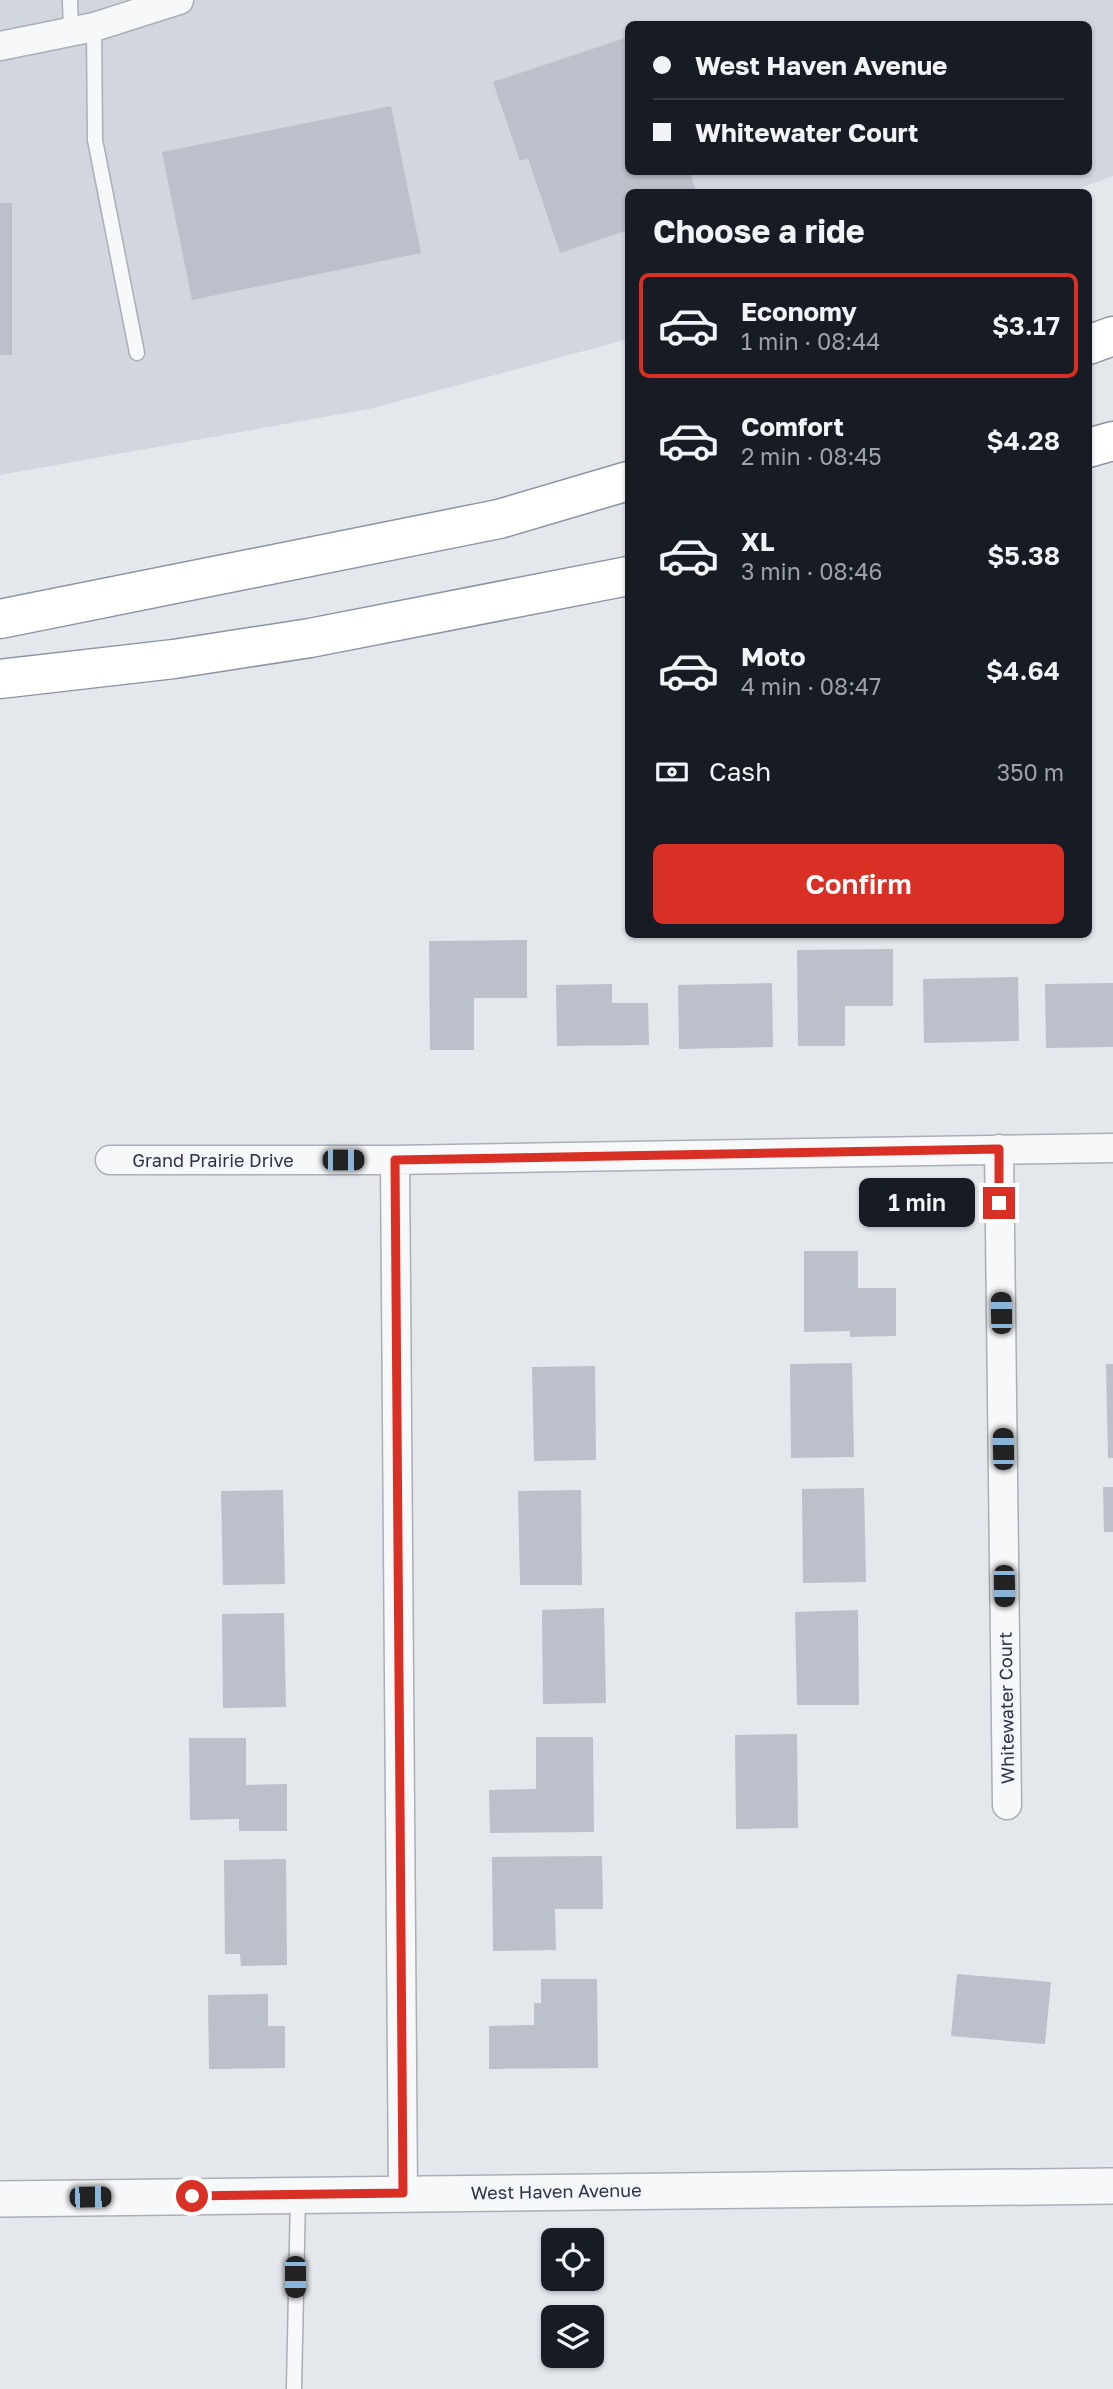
<!DOCTYPE html>
<meta charset="utf-8">
<style>
body{margin:0;font-family:"Golos Text",sans-serif;background:#242831;color:#f1f3f6;height:100vh;display:flex;flex-direction:column;font-size:26px;white-space:nowrap}
*{box-sizing:border-box;margin:0}
p{font-size:23px;color:#9ea1a6}
.icon{flex:none;width:38px;height:38px;fill:none;stroke:currentColor;stroke-width:2;stroke-linecap:round;stroke-linejoin:round}
.map{position:relative;flex:1;overflow:hidden}
.drawer{position:absolute;left:625px;top:189px;width:467px;height:749px;display:flex;flex-direction:column;background:#171b24;border-radius:10px;box-shadow:0 2px 5px #0004}
.drawer>*{flex:none}
.top-card{position:absolute;left:625px;top:21px;width:467px;height:154px;border-radius:10px;box-shadow:0 2px 5px #0004;display:grid;align-content:center;height:154px;padding:0 28px;background:#171b24}
.controls{position:absolute;left:541px;top:2228px;display:grid;gap:14px}
.controls a{display:grid;place-items:center;width:63px;height:63px;border-radius:10px;background:#171b24;box-shadow:0 2px 5px #0004;font-size:35px}
.end{position:absolute;width:32px;height:32px;margin:-16px;border:9px solid #d93025;background:#fff;box-shadow:0 0 0 4px #fff}
.from{border-radius:50%}
.bubble{position:absolute;height:49px;border-radius:10px;background:#171b24;box-shadow:0 2px 5px #0004;font-size:23px;font-weight:600;line-height:49px;text-align:center}
.car{position:absolute;width:21px;height:42px;margin:-21px -10px;border-radius:9px;box-shadow:0 0 5px 2px #0007;background:linear-gradient(#222 24%,#8ab4d8 0 40%,#222 0 76%,#8ab4d8 0 86%,#222 0)}
.top-card b{display:flex;align-items:center;gap:24px;height:66px;font-size:26px}
.top-card b+b{border-top:2px solid #363941}
.top-card i{width:18px;height:18px;background:#f1f3f6}
ul{padding:0;list-style:none}
li{display:flex;align-items:center;gap:21px;height:105px;margin:0 14px 10px;padding:0 14px;border:4px solid transparent;border-radius:10px}
li div{flex:1}
li b{display:block;font-size:26px}
li em{font-style:normal;font-weight:600}
li.selected{border-color:#d93025}
li>.icon{width:63px;height:63px;stroke-width:1.5}
h2{padding:0 28px;font-size:32px;line-height:84px}
.pay{display:flex;align-items:center;gap:18px;height:77px;padding:0 28px;font-size:26px}
.pay p{margin-inline-start:auto}
.cta{display:flex;gap:14px;margin-top:auto;padding:14px 28px}
.cta a{flex:1;height:80px;border-radius:10px;background:#d93025;color:#fff;font-size:28px;font-weight:600;line-height:80px;text-align:center}
.map>svg:first-child{display:block}
.built{fill:#d2d6de;fill-rule:evenodd}
.building{fill:#bbc0ca}
.lines{fill:none;stroke-linecap:round;stroke-linejoin:round}
.service-casing{stroke:#a9aeb7;stroke-width:17}
.minor-casing{stroke:#a9aeb7;stroke-width:31}
.tertiary-casing{stroke:#a9aeb7;stroke-width:38}
.motorway-casing{stroke:#8b94a3;stroke-width:41}
.service{stroke:#f7f8fa;stroke-width:14}
.minor{stroke:#f7f8fa;stroke-width:28}
.tertiary{stroke:#f7f8fa;stroke-width:35}
.motorway{stroke:#fff;stroke-width:38}
.route{stroke:#d93025;stroke-width:9}
.labels{text-anchor:middle;dominant-baseline:central;stroke-width:6;stroke-linejoin:round;paint-order:stroke}
.street-label{font-size:18px;fill:#2b3445;stroke:#f4f6f9}
</style>
<div class="map">
<svg width="1113" height="2389" viewBox="0 0 1113 2389">
<rect width="100%" height="100%" fill="#e4e7ec"/>
<path class="built" d="M0,0H1113V176L1069,192H628V339L369,409L0,475ZM628,24H1088V172H628Z"/>
<path class="building" d="M628,37V172H689L697,192H628V230L560,253L528,158L520,161L493,82Z
M391,106L421,253L192,300L162,152Z
M0,203H12V355H0Z
M527,940V998H474V1050H430L429,941Z
M893,949V1006H845V1046H798L797,950Z
M1018,977L1019,1041L924,1043L923,979Z
M772,983L773,1047L679,1049L678,985Z
M1113,983V1047L1046,1048L1045,984Z
M612,984V1003H648L649,1045L557,1046L556,985Z
M804,1251H858V1288H896V1336L850,1337V1331L804,1332Z
M852,1363L854,1457L791,1458L790,1364Z
M1106,1364H1113V1458H1108Z
M595,1366L596,1460L534,1461L532,1367Z
M1103,1487H1113V1532H1104Z
M864,1488L866,1582L803,1583L802,1489Z
M283,1490L285,1584L223,1585L221,1491Z
M581,1490L582,1585H520L518,1491Z
M604,1608L606,1703L543,1704L542,1610Z
M858,1610L859,1705H797L795,1612Z
M284,1613L286,1707L223,1708L222,1614Z
M797,1734L798,1828L736,1829L735,1735Z
M536,1737H593L594,1832L490,1833L489,1790L536,1789Z
M189,1738H246V1785L287,1784V1831H239V1819L190,1820Z
M602,1856L603,1909H555L556,1950L493,1951L492,1857Z
M286,1859L287,1965L241,1966L240,1954H225L224,1860Z
M957,1974L1051,1982L1045,2044L951,2036Z
M541,1979H597L598,2068L489,2069V2026L534,2025V2003H541Z
M268,1994V2026H285V2068L209,2069L208,1995Z"/>
<g class="lines">
<defs>
<path id="service" d="M70,0L71,32
M94,27L95,140L137,353
M294,2389L298,2195"/>
<path id="minor" d="M0,46L94,27L179,0
M999,1149L1007,1805
M110,1160H395L1113,1148
M395,1160L403,2193"/>
<path id="tertiary" d="M0,2199L1113,2186"/>
<path id="motorway" d="M1088,345L1113,336
M1088,448L1113,441
M0,619L499,519L628,481
M0,679L174,659L310,638L628,576"/>
</defs>
<use href="#service" class="service-casing"/>
<use href="#minor" class="minor-casing"/>
<use href="#tertiary" class="tertiary-casing"/>
<use href="#motorway" class="motorway-casing"/>
<use href="#service" class="service"/>
<use href="#minor" class="minor"/>
<use href="#tertiary" class="tertiary"/>
<use href="#motorway" class="motorway"/>
</g>
<g class="lines">
<path class="route" d="M192,2196L403,2193L395,1160L999,1149V1203"/>
</g>
<g class="labels">
<g class="street-label">
<text x="213" y="1160">Grand Prairie Drive</text>
<text transform="translate(1006 1708) rotate(-91)">Whitewater Court</text>
<text transform="translate(556 2191) rotate(-1)">West Haven Avenue</text>
</g>
</g>
</svg>
<div class="controls">
<a><svg class="icon" aria-label="locate" viewBox="0 0 24 24"><circle cx="12" cy="12" r="6"/><path d="M12 2v4M12 18v4M2 12h4M18 12h4"/></svg></a>
<a><svg class="icon" aria-label="layers" viewBox="0 0 24 24"><path d="M12 4l9 5-9 5-9-5zM3 14l9 5 9-5"/></svg></a>
</div>
<i class="end from" style="left:192px;top:2196px"></i>
<i class="end" style="left:999px;top:1203px"></i>
<div class="bubble" style="left:859px;top:1178px;width:116px">1 min</div>
<i class="car" style="left:343px;top:1160px;rotate:90deg"></i>
<i class="car" style="left:1001px;top:1313px;rotate:359deg"></i>
<i class="car" style="left:1003px;top:1449px;rotate:359deg"></i>
<i class="car" style="left:1004px;top:1586px;rotate:179deg"></i>
<i class="car" style="left:90px;top:2197px;rotate:89deg"></i>
<i class="car" style="left:295px;top:2277px;rotate:180deg"></i>
<div class="top-card">
<b><i class="from"></i>West Haven Avenue</b>
<b><i></i>Whitewater Court</b>
</div>
<section class="drawer">
<h2>Choose a ride</h2>
<ul>
<li class="selected"><svg class="icon" aria-label="car" viewBox="0 0 24 24"><path d="M5 17H2v-5l4-1 3-4h7l3 4 3 1v5h-3M9 17h6M6 11h13"/><circle cx="7" cy="17" r="2"/><circle cx="17" cy="17" r="2"/></svg><div><b>Economy</b><p>1 min · 08:44</p></div><em>$3.17</em></li>
<li><svg class="icon" aria-label="car" viewBox="0 0 24 24"><path d="M5 17H2v-5l4-1 3-4h7l3 4 3 1v5h-3M9 17h6M6 11h13"/><circle cx="7" cy="17" r="2"/><circle cx="17" cy="17" r="2"/></svg><div><b>Comfort</b><p>2 min · 08:45</p></div><em>$4.28</em></li>
<li><svg class="icon" aria-label="car" viewBox="0 0 24 24"><path d="M5 17H2v-5l4-1 3-4h7l3 4 3 1v5h-3M9 17h6M6 11h13"/><circle cx="7" cy="17" r="2"/><circle cx="17" cy="17" r="2"/></svg><div><b>XL</b><p>3 min · 08:46</p></div><em>$5.38</em></li>
<li><svg class="icon" aria-label="car" viewBox="0 0 24 24"><path d="M5 17H2v-5l4-1 3-4h7l3 4 3 1v5h-3M9 17h6M6 11h13"/><circle cx="7" cy="17" r="2"/><circle cx="17" cy="17" r="2"/></svg><div><b>Moto</b><p>4 min · 08:47</p></div><em>$4.64</em></li>
</ul>
<div class="pay"><svg class="icon" aria-label="cash" viewBox="0 0 24 24"><path d="M3 7h18v10H3z"/><circle cx="12" cy="12" r="2"/></svg>Cash<p>350 m</p></div>
<div class="cta"><a>Confirm</a></div>
</section>
</div>
